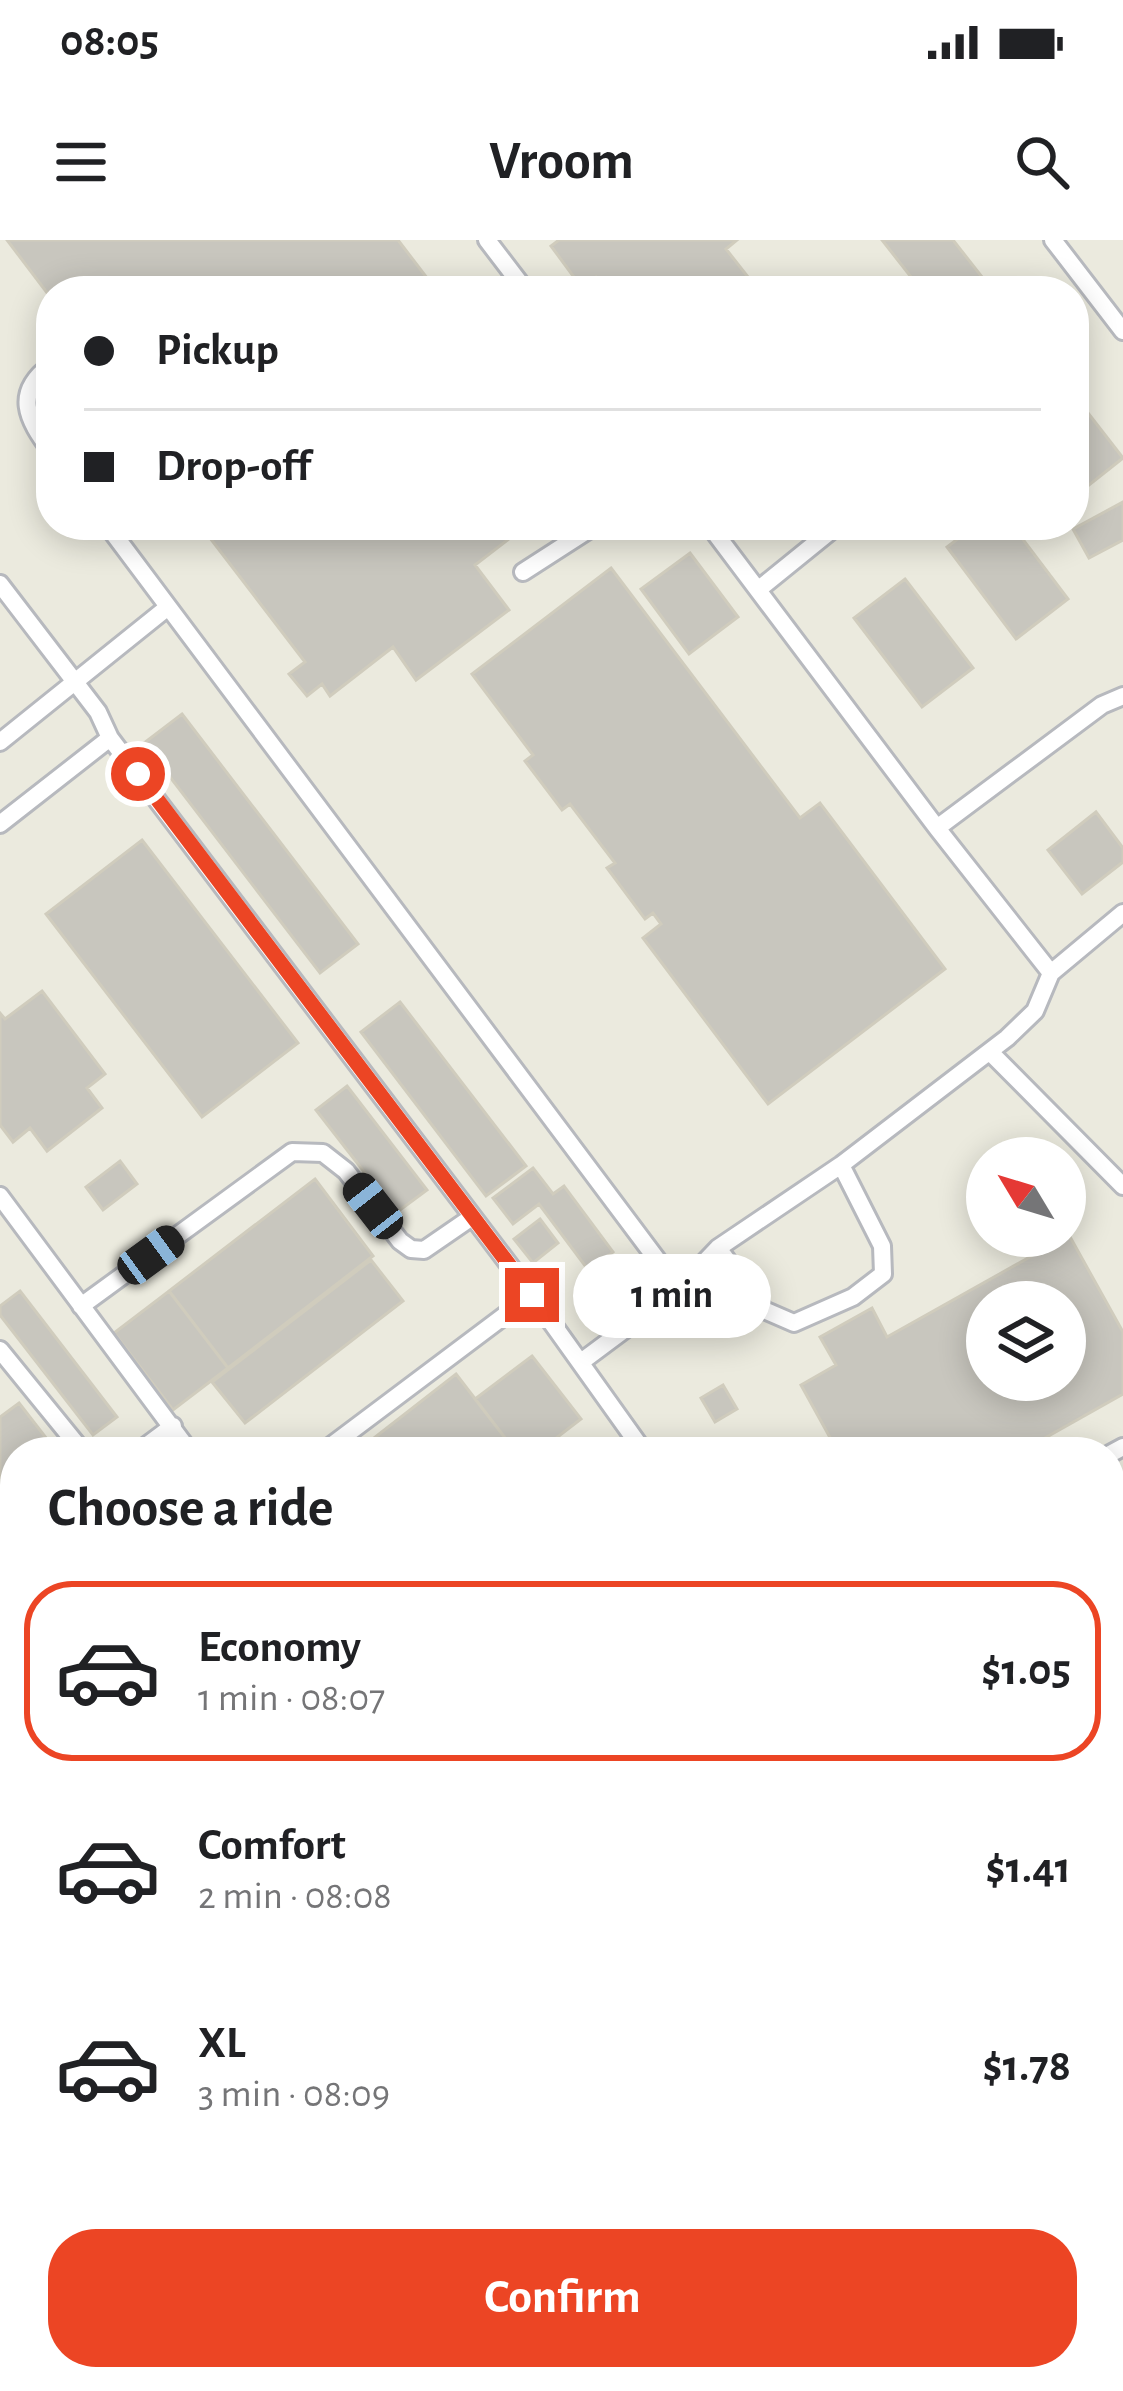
<!DOCTYPE html>
<meta charset="utf-8">
<style>
body{margin:0;font-family:"Alegreya Sans",sans-serif;background:#f6f6f6;color:#202124;height:100vh;display:flex;flex-direction:column;font-size:45px;white-space:nowrap}
*{box-sizing:border-box;margin:0}
p{font-size:39px;color:#757577}
.icon{flex:none;width:66px;height:66px;fill:none;stroke:currentColor;stroke-width:2;stroke-linecap:round;stroke-linejoin:round}
.map{position:relative;flex:1;overflow:hidden}
.drawer{position:absolute;left:0px;top:1197px;width:1125px;height:954px;display:flex;flex-direction:column;background:#fff;border-radius:48px 48px 0 0;box-shadow:0 6px 30px #0003}
.drawer>*{flex:none}
.banner{position:absolute;left:36px;top:36px;width:1053px;height:264px;border-radius:48px;box-shadow:0 6px 30px #0003;display:grid;align-content:center;height:264px;padding:0 48px;background:#fff}
.needle{width:78px;rotate:308deg}
.tools{position:absolute;left:966px;top:897px;display:grid;gap:24px}
.tools a{display:grid;place-items:center;width:120px;height:120px;border-radius:50%;background:#fff;box-shadow:0 6px 30px #0003;font-size:60px}
.end{position:absolute;width:54px;height:54px;margin:-27px;border:15px solid #ec4524;background:#fff;box-shadow:0 0 0 6px #fff}
.from{border-radius:50%}
.bubble{position:absolute;height:84px;border-radius:42px;background:#fff;box-shadow:0 6px 30px #0003;font-size:39px;font-weight:600;line-height:84px;text-align:center}
.car{position:absolute;width:36px;height:72px;margin:-36px -18px;border-radius:15px;box-shadow:0 0 9px 3px #0007;background:linear-gradient(#222 24%,#8ab4d8 0 40%,#222 0 76%,#8ab4d8 0 86%,#222 0)}
.banner b{display:flex;align-items:center;gap:42px;height:114px;font-size:45px}
.banner b+b{border-top:3px solid #e0e0e0}
.banner i{width:30px;height:30px;background:#202124}
ul{padding:0;list-style:none}
li{display:flex;align-items:center;gap:36px;height:180px;margin:0 24px 18px;padding:0 24px;border:6px solid transparent;border-radius:48px}
li div{flex:1}
li b{display:block;font-size:45px}
li em{font-style:normal;font-weight:600}
li.current{border-color:#ec4524}
li>.icon{width:108px;height:108px;stroke-width:1.5}
h2{padding:0 48px;font-size:54px;line-height:144px}
.cta{display:flex;gap:24px;margin-top:auto;padding:24px 48px}
.cta a{flex:1;height:138px;border-radius:48px;background:#ec4524;color:#fff;font-size:48px;font-weight:600;line-height:138px;text-align:center}
.status{display:flex;justify-content:space-between;align-items:center;height:84px;padding:0 60px;background:#fff;direction:ltr}
.status svg{height:33px;fill:currentColor}
header{display:flex;justify-content:space-between;align-items:center;height:156px;padding:0 48px;background:#fff;font-size:54px;font-weight:600}
.map>svg:first-child{display:block}
.building{fill:#c8c6be;stroke:#d0ccbd;stroke-width:3;fill-rule:evenodd}
.lines{fill:none;stroke-linecap:round;stroke-linejoin:round}
.service-casing{stroke:#b7b9be;stroke-width:22}
.trunk-casing{stroke:#eab500;stroke-width:60}
.service{stroke:#fff;stroke-width:16}
.trunk{stroke:#fff191;stroke-width:54}
.route{stroke:#ec4524;stroke-width:15}
</style>
<div class="status"><b>08:05</b><svg viewBox="0 0 49 12"><path d="M0 12V9h3v3zM5 12V6h3v6zM10 12V3h3v9zM15 12V0h3v12zM26 1h20v11H26zM47 4h2v5h-2z"/></svg></div>
<header><svg class="icon" aria-label="menu" viewBox="0 0 24 24"><path d="M4 6h16M4 12h16M4 18h16"/></svg>Vroom<svg class="icon" aria-label="search" viewBox="0 0 24 24"><circle cx="10" cy="10" r="6"/><path d="M15 15l6 6"/></svg></header>
<div class="map">
<svg width="1123" height="2151" viewBox="0 0 1123 2151">
<rect width="100%" height="100%" fill="#ebeade"/>
<path class="building" d="M7,0H398L437,51H51V58Z
M559,0H737L726,9L759,51H607L596,37L582,48L551,6Z
M882,0H953L993,51H922Z
M1074,155L1123,218L1079,253L1074,247Z
M1123,262V300L1089,318L1073,289Z
M200,285H527L475,325L509,370L416,440L393,407L330,456L322,444L307,456L289,434L305,422Z
M976,285H1012L1068,359L1016,399L947,307Z
M690,313L738,377L689,414L641,349Z
M611,328L800,578L820,563L945,729L768,864L643,698L661,684L653,673L645,679L607,628L615,623L570,564L562,570L525,521L533,515L472,434Z
M905,339L973,428L922,467L854,378Z
M182,474L358,704L320,733L144,503Z
M1096,572L1123,608V622L1082,654L1048,610Z
M142,600L298,803L202,877L46,674Z
M42,751L105,834L87,848L102,868L47,911L30,888L13,902L0,885V773L5,779Z
M400,762L526,926L486,956L361,792Z
M347,846L427,950L396,973L316,870Z
M120,921L137,944L103,970L86,947Z
M533,928L553,954L564,946L613,1012L589,1031L539,964L513,984L493,958Z
M315,939L373,1016L228,1128L169,1051Z
M540,979L558,1003L533,1023L514,999Z
M1069,995L1123,1092V1154L1020,1212H838L801,1145L836,1125L820,1097L872,1068L887,1097ZM987,1062H1065V1140H987Z
M371,1020L403,1061L245,1183L212,1142Z
M20,1051L117,1177L93,1195L0,1075V1066Z
M169,1051L228,1128L173,1170L114,1093Z
M532,1116L581,1179L538,1212H516L475,1159Z
M456,1134L516,1212H356Z
M723,1145L737,1169L715,1182L701,1158Z
M19,1163L57,1212H15V1251L0,1263V1177Z
M1123,1445V1698L1110,1696V1455Z
M15,1458V1524L0,1504V1470Z
M0,1508L15,1528V1659L0,1639Z
M0,2062L15,2082V2103L0,2114Z
M15,2103V2136H55L66,2151H0V2114Z"/>
<g class="lines">
<defs>
<path id="service" d="M487,0L526,51
M1053,0L1123,91
M51,125C13,153 27,179 51,211
M107,285L679,1049
M709,285L937,588L1051,733
M523,332L596,285
M0,344L98,472L110,498L532,1055L644,1212
M759,349L838,285
M0,502L168,367
M0,584L110,498
M937,588L1102,465L1123,456
M990,812L1123,946
M0,956L190,1212
M718,1008L764,1070L794,1083L853,1057L883,1034L882,1006L841,925
M81,1066L292,912L323,913L346,931L400,1001L411,1009L424,1010L472,977
M0,1110L83,1212
M581,1122L679,1049L718,1008L841,925L1007,798L1035,771L1051,733L1123,673
M138,1212L173,1186
M323,1212L532,1055
M1110,1214L1123,1207
M0,1310L15,1299
M1110,1316L1123,1309
M1110,1467L1123,1456
M1110,1717L1123,1725
M1110,2013L1123,2031
M372,2138L376,2151
M57,2151L76,2136"/>
<path id="trunk" d="M0,1791L15,1811
M0,1958L15,1975
M0,2010L15,2029
M96,2136L107,2151
M156,2136L168,2151
M260,2136L272,2151
M315,2136L329,2151"/>
</defs>
<use href="#service" class="service-casing"/>
<use href="#trunk" class="trunk-casing"/>
<use href="#service" class="service"/>
<use href="#trunk" class="trunk"/>
</g>
<g class="lines">
<path class="route" d="M138,534L532,1055"/>
</g>
</svg>
<div class="tools">
<a><svg class="needle" viewBox="-14 -14 28 28"><path d="M0-13l5 13h-10z" fill="#e53935"/><path d="M0 13l5-13h-10z" fill="#757577"/></svg></a>
<a><svg class="icon" aria-label="layers" viewBox="0 0 24 24"><path d="M12 4l9 5-9 5-9-5zM3 14l9 5 9-5"/></svg></a>
</div>
<i class="end from" style="left:138px;top:534px"></i>
<i class="end" style="left:532px;top:1055px"></i>
<div class="bubble" style="left:573px;top:1014px;width:198px">1 min</div>
<i class="car" style="left:373px;top:966px;rotate:322deg"></i>
<i class="car" style="left:151px;top:1015px;rotate:54deg"></i>
<div class="banner">
<b><i class="from"></i>Pickup</b>
<b><i></i>Drop-off</b>
</div>
<section class="drawer">
<h2>Choose a ride</h2>
<ul>
<li class="current"><svg class="icon" aria-label="car" viewBox="0 0 24 24"><path d="M5 17H2v-5l4-1 3-4h7l3 4 3 1v5h-3M9 17h6M6 11h13"/><circle cx="7" cy="17" r="2"/><circle cx="17" cy="17" r="2"/></svg><div><b>Economy</b><p>1 min · 08:07</p></div><em>$1.05</em></li>
<li><svg class="icon" aria-label="car" viewBox="0 0 24 24"><path d="M5 17H2v-5l4-1 3-4h7l3 4 3 1v5h-3M9 17h6M6 11h13"/><circle cx="7" cy="17" r="2"/><circle cx="17" cy="17" r="2"/></svg><div><b>Comfort</b><p>2 min · 08:08</p></div><em>$1.41</em></li>
<li><svg class="icon" aria-label="car" viewBox="0 0 24 24"><path d="M5 17H2v-5l4-1 3-4h7l3 4 3 1v5h-3M9 17h6M6 11h13"/><circle cx="7" cy="17" r="2"/><circle cx="17" cy="17" r="2"/></svg><div><b>XL</b><p>3 min · 08:09</p></div><em>$1.78</em></li>
</ul>
<div class="cta"><a>Confirm</a></div>
</section>
</div>
